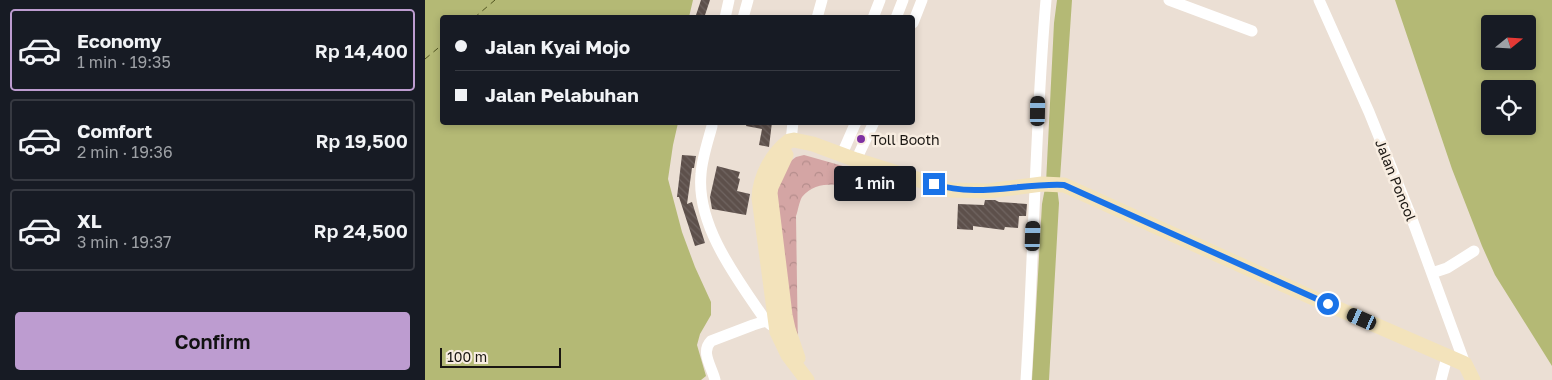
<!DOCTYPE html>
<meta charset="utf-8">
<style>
body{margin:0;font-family:"Golos Text",sans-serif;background:#242831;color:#f1f3f6;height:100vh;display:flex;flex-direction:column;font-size:19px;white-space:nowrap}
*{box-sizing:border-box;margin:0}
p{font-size:16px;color:#9ea1a6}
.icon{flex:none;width:28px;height:28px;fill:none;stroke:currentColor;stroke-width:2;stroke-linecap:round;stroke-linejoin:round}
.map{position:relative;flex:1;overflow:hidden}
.details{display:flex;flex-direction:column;background:#171b24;width:425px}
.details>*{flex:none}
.top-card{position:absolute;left:15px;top:15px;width:475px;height:110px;border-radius:5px;box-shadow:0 2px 8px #0003;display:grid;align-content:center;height:110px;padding:0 15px;background:#171b24}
.needle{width:32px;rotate:72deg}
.fabs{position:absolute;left:1056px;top:15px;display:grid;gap:10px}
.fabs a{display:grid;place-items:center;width:55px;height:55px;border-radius:5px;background:#171b24;box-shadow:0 2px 8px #0003;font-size:25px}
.scale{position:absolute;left:15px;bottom:12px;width:121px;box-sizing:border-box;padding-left:5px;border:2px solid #1a1612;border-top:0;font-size:14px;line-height:18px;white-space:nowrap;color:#1a1612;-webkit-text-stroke:4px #f8ede1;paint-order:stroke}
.end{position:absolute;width:22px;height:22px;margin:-11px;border:6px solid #1a73e8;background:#fff;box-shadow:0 0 0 2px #fff}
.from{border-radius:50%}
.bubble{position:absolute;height:35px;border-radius:5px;background:#171b24;box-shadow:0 2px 8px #0003;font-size:16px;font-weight:600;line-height:35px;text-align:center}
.car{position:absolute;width:15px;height:30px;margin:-15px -8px;border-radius:6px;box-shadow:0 0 4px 1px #0007;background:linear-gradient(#222 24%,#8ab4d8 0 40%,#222 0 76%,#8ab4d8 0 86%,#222 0)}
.top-card b{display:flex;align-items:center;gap:18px;height:48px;font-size:19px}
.top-card b+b{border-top:1px solid #363941}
.top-card i{width:12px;height:12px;background:#f1f3f6}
ul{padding:9px 0 0;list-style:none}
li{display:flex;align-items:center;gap:15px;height:82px;margin:0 10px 8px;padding:0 5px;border:2px solid #363941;border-radius:5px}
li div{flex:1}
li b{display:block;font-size:19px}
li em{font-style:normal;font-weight:600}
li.active{border-color:#bd9cd0}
li>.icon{width:45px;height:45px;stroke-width:1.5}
.button{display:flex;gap:10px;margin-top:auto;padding:10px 15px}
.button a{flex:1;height:58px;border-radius:5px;background:#bd9cd0;color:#111;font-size:20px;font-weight:600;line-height:58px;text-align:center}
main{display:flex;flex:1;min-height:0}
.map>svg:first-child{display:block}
.forest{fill:url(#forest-crowns)}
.water{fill:#b4b975;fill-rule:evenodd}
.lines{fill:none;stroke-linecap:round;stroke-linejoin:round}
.ferry{stroke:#4f521f;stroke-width:1;stroke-dasharray:6 5;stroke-linecap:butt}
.building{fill:url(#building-back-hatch)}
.minor{stroke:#fff;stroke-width:11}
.major{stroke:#f3e3bb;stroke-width:15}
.route{stroke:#1a73e8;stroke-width:6}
.poi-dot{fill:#7e31a2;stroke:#f8ede1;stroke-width:2}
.labels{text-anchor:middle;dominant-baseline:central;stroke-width:5;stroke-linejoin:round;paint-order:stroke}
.poi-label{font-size:14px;fill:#1a1612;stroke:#f8ede1;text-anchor:start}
.street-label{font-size:14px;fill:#1a1612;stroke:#f8ede1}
</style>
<main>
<section class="details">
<ul>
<li class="active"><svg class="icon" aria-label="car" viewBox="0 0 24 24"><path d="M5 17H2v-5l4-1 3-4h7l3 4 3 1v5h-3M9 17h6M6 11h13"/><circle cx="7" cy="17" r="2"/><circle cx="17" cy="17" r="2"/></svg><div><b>Economy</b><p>1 min · 19:35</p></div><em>Rp 14,400</em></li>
<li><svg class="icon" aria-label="car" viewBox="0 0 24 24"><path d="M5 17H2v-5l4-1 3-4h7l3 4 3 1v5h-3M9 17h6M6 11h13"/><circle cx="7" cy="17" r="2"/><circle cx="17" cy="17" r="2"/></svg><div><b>Comfort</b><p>2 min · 19:36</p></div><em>Rp 19,500</em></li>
<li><svg class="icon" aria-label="car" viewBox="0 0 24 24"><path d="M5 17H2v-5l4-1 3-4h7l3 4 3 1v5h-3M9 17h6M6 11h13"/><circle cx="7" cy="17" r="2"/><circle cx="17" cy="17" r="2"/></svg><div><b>XL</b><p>3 min · 19:37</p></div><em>Rp 24,500</em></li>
</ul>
<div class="button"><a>Confirm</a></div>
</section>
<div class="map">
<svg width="1127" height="380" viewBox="0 0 1127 380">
<defs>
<pattern id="forest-crowns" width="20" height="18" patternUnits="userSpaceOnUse" patternTransform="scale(1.25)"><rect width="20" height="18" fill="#d4a5a4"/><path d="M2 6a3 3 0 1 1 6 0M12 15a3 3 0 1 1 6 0" fill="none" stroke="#b58d8c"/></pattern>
<pattern id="building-back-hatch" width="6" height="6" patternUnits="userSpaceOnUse" patternTransform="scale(1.25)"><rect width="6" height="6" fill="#5d504b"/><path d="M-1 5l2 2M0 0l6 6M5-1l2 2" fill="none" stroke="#706561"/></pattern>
</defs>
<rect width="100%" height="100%" fill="#ebdfd4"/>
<path class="forest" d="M379,155L439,172L435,187C416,185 391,179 377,197C374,202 373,211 371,216L373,351L364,326L350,193L363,163L371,157Z"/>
<path class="water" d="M0,0H268L264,17L18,18V122L253,123L248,145L243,179L257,232L270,267L286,302V315L275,334L272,345L281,376L276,380H0Z
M632,0H647L635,179L632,187L634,203L624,380H607L617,204L621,183L629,23Z
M970,0H1127V366L1070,275L1057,246L1027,169ZM1065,24H1102V61H1065ZM1065,89H1102V126H1065Z"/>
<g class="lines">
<path class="ferry" d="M49,18L70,0
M0,59L18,44"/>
</g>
<path class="building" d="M276,0H285L279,18H270Z
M322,122H347L344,147L334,145L337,129L321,126Z
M257,155L271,156L269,168H267L262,204L267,202L280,243L270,246L254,197H252Z
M292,166L315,172L313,178L315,179L312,191L325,194L321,215L287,209L285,197Z
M560,200H570L574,202L602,204L601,216H594L593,228L580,227L579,230L548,226V230L532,229L533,204L559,205Z"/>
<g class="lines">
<path class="minor" d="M744,0L827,31
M894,0L944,112L984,211L1040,364
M300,18L304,0
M318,18L323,0
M392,18L397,0
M448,18L455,0
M471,18L478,0
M488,23L497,0
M287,126C283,141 277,158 276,174C271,226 313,280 341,321
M366,141L368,122
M417,154L431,122
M431,160L449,122
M1007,273L1022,268L1049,251
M290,380C287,367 275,352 286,341L328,325L341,321L346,325
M601,380C609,253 610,126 621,0
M1016,380L1022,357"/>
<path class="major" d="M364,141L369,140L388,144L431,160L526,190L563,191L617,184L639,185L886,297L1040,364L1048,380
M364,141C347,154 335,176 334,198L352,332L363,355L382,380
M361,155L346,187L345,193L360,315L363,329L373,358"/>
</g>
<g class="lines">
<path class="route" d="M509,184C552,198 595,183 639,185L903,304"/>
</g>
<circle class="poi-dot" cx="436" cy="139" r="5"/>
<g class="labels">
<g class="poi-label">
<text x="446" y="139">Toll Booth</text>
</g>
<g class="street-label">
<text transform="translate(971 180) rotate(68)">Jalan Poncol</text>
</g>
</g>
</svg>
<div class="fabs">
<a><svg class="needle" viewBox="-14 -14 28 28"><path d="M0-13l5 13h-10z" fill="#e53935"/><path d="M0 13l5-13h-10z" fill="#9ea1a6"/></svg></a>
<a><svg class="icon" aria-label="locate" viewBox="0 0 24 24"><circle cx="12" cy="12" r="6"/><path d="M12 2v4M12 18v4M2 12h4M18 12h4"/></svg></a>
</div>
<div class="scale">100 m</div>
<i class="end from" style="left:903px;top:304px"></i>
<i class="end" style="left:509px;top:184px"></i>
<div class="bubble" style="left:409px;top:166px;width:82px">1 min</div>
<i class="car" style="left:613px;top:111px;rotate:1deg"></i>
<i class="car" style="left:608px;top:236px;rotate:2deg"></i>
<i class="car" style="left:937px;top:319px;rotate:294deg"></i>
<div class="top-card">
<b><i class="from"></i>Jalan Kyai Mojo</b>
<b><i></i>Jalan Pelabuhan</b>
</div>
</div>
</main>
